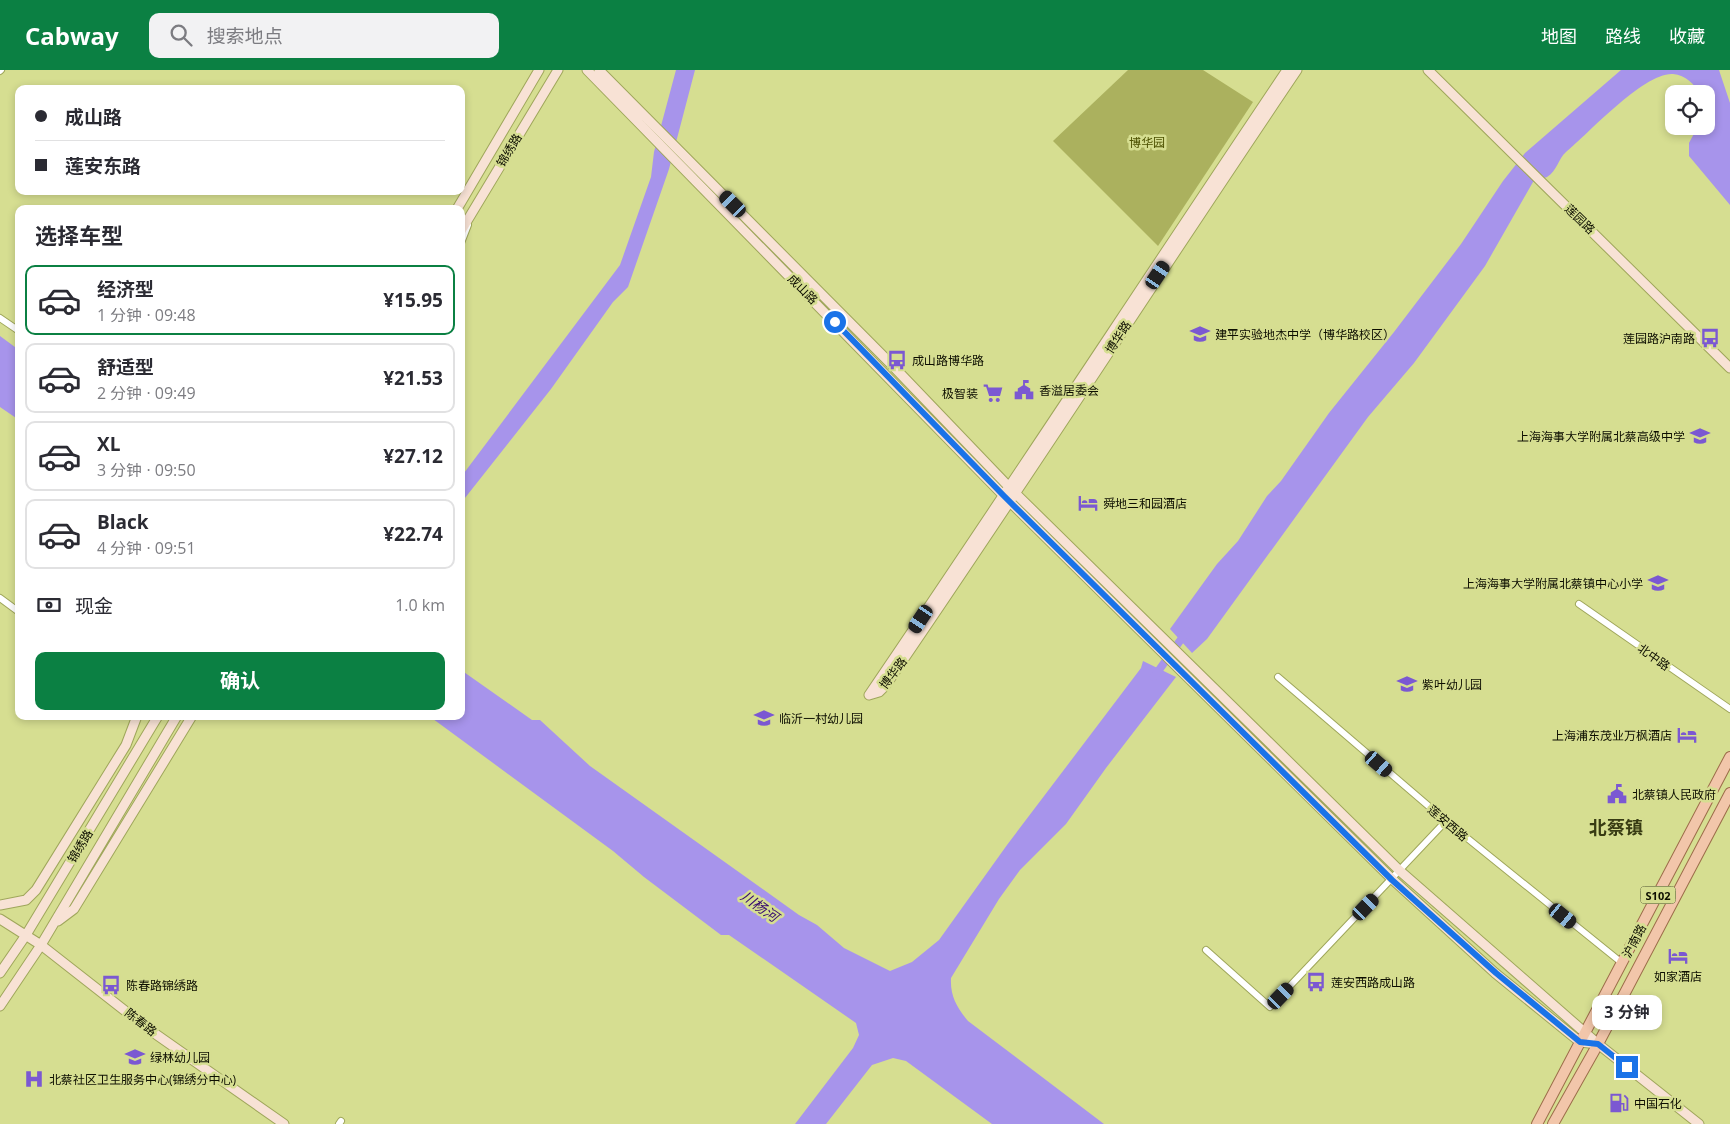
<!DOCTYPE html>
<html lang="zh">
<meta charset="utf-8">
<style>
body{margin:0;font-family:"Open Sans","Noto Sans SC",sans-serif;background:#f2f2f3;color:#2b2b33;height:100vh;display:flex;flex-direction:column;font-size:19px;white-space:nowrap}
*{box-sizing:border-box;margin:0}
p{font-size:16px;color:#7c7c81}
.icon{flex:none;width:28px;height:28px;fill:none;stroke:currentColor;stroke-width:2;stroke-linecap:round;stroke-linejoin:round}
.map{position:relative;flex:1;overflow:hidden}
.side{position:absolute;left:15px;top:135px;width:450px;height:515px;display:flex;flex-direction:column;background:#fff;border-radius:10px;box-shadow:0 2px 8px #0003}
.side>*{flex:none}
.hud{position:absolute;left:15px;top:15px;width:450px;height:110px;border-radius:10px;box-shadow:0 2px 8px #0003;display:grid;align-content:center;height:110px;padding:0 20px;background:#fff}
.buttons{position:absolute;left:1665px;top:15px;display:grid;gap:10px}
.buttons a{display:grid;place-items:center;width:50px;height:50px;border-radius:10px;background:#fff;box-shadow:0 2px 8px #0003;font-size:25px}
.end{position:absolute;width:22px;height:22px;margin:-11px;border:6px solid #1a73e8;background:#fff;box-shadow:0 0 0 2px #fff}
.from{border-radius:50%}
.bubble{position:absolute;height:35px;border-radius:10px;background:#fff;box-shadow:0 2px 8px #0003;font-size:16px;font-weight:700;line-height:35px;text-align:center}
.car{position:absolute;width:15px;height:30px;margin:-15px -8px;border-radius:6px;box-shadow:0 0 4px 1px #0007;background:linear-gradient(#222 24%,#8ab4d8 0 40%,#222 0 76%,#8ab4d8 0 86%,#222 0)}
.hud b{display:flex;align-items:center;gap:18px;height:48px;font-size:19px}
.hud b+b{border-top:1px solid #e1e1e2}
.hud i{width:12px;height:12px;background:#2b2b33}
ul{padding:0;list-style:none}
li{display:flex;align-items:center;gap:15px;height:70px;margin:0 10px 8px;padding:0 10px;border:2px solid #e1e1e2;border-radius:10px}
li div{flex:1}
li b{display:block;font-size:19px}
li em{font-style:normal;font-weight:700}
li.selected{border-color:#0b8043}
li>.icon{width:45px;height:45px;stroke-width:1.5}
h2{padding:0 20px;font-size:22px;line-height:60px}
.pay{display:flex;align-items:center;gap:12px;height:55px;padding:0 20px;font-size:19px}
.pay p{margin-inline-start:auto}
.primary-button{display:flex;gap:10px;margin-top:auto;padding:10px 20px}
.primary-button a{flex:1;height:58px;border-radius:10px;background:#0b8043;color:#fff;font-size:20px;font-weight:700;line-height:58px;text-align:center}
header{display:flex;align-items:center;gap:30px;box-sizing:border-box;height:70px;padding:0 25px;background:#0b8043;color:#fff}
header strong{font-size:24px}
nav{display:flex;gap:28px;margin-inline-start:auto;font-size:18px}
.search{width:350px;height:45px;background:#f2f2f3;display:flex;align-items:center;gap:12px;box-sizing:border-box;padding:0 18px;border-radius:10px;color:#7c7c81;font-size:19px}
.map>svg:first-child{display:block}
.green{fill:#abb15e}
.water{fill:#a794eb}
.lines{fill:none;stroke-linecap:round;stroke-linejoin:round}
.canal{stroke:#a794eb;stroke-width:8}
.street-casing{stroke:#9fa65b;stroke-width:8}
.secondary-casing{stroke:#9fa65b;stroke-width:11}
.primary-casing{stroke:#9c6d4a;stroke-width:12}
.street{stroke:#fff;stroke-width:6}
.secondary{stroke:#f8e2d5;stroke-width:9}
.primary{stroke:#f2c6aa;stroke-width:10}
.route{stroke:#1a73e8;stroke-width:6}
.labels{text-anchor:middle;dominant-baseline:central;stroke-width:5;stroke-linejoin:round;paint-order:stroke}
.shield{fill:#d6de91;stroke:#494c2c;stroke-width:1}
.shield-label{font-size:11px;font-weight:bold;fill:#0d0e00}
.park-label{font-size:12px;fill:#4d5100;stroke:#d6de91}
.street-label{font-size:12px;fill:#0d0e00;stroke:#d6de91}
.poi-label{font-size:12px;fill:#0d0e00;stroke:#d6de91;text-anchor:start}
.water-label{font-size:14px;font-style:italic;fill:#340771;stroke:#d6de91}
.district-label{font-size:18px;font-weight:bold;fill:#383b13;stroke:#d6de91}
</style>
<header>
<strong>Cabway</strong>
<div class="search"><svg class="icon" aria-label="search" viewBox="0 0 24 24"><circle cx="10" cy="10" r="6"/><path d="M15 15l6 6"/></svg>搜索地点</div>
<nav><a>地图</a><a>路线</a><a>收藏</a></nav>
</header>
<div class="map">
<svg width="1730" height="1054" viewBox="0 0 1730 1054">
<rect width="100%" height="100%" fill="#d6de91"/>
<path class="green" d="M1128,0H1203L1253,32L1158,176L1053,71Z"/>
<path class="water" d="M676,0H695L669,99L628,217L613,232L551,319L461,433V407L620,195L651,107L654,82Z
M1621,0H1719L1730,33V135L1689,86V73L1698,56H1706V24H1700C1694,14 1686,5 1673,4C1644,2 1588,64 1566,82C1558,89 1557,101 1547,107C1543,109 1537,110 1533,112L1485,196L1414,293L1368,347L1207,569L1192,583L1170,559L1217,494L1238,471L1267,426L1281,411L1329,343L1394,262L1461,174L1503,111L1525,83Z
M0,266L19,280V350L0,337Z
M1143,591L1176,607L1106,698L1066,754L1020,800L999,829L951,908C950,926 957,938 968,951L1104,1054H992L906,991L893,988L872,995L826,1054H795L853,978L859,965L856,953L729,865H721L644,807L613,781L429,646H461V600L532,650H540L590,696L799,845L817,855L844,878L890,901L912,892L939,870L1007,775L1141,598Z"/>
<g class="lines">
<path class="canal" d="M1154,607L1187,561"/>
<defs>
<path id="street" d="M0,1L1,0
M461,173L468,155
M0,248L19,261
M0,528L19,542
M1579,534L1730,639
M1278,607L1446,751L1622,893
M1206,880L1270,937L1446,751
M339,1054L341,1051"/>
<path id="secondary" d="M587,0L1004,426L1392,809L1495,903L1580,972L1598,974
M599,0L892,295L1010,418L1400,801L1598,974L1699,1054
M1428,0L1730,298
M457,139L539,0
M461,161L558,0
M869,625L879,622L886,615C1026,411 1159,204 1297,0
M869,625C1010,418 1147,208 1287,0
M0,835L26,830L36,820L126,675L137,646
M0,849L41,875L147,958L284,1054
M58,851L74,839L192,646
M0,903L26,865L158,646
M0,936L41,875L177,646"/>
<path id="primary" d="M1537,1054L1730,687
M1553,1054L1598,974L1730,723"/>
</defs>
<use href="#street" class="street-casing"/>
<use href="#secondary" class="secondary-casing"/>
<use href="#primary" class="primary-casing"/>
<use href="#street" class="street"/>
<use href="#secondary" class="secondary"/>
<use href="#primary" class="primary"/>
</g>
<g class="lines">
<path class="route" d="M835,252L1004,426L1392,810L1496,903L1580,972L1598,974L1627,997"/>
</g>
<defs>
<symbol id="school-bare" viewBox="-9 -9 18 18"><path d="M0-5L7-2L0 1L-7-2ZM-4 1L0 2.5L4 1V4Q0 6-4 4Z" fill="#7b58d2" stroke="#d6de91" stroke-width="2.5" paint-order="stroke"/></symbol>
<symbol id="bus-bare" viewBox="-9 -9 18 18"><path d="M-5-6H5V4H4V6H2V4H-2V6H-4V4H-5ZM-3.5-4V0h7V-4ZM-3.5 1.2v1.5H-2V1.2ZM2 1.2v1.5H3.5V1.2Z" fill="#7b58d2" stroke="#d6de91" stroke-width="2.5" paint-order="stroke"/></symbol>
<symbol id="civic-bare" viewBox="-9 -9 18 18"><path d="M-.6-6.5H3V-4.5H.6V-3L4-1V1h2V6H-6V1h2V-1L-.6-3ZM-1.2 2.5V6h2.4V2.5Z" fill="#7b58d2" stroke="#d6de91" stroke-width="2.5" paint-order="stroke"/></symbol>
<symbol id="supermarket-bare" viewBox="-9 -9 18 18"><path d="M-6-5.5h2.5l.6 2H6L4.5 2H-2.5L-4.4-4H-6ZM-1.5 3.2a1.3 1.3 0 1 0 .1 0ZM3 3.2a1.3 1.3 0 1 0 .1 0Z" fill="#7b58d2" stroke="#d6de91" stroke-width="2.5" paint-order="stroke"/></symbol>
<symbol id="hotel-bare" viewBox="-9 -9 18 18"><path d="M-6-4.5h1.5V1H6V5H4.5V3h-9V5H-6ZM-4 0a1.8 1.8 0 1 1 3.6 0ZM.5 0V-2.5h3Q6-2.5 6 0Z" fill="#7b58d2" stroke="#d6de91" stroke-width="2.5" paint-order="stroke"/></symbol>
<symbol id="hospital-bare" viewBox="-9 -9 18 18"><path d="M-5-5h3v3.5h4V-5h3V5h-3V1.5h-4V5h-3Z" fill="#7b58d2" stroke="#d6de91" stroke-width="2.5" paint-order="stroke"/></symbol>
<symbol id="fuel-bare" viewBox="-9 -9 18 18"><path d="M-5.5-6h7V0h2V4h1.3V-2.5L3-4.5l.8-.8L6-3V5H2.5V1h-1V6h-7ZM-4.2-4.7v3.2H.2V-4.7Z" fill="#7b58d2" stroke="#d6de91" stroke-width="2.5" paint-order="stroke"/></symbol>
</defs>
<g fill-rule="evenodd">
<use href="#school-bare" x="1186" y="250" width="28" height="28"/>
<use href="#bus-bare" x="1696" y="254" width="28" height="28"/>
<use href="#bus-bare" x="883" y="276" width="28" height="28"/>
<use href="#civic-bare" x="1010" y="306" width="28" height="28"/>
<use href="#supermarket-bare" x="979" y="309" width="28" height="28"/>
<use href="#school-bare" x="1686" y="352" width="28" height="28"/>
<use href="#hotel-bare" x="1074" y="419" width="28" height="28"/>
<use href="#school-bare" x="1644" y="499" width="28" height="28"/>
<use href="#school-bare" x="1393" y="600" width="28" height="28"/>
<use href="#school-bare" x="750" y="634" width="28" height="28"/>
<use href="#hotel-bare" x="1673" y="651" width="28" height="28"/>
<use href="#civic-bare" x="1603" y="710" width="28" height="28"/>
<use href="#hotel-bare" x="1664" y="872" width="28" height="28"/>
<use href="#bus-bare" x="1302" y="898" width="28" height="28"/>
<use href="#bus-bare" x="97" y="901" width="28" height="28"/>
<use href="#school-bare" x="121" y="973" width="28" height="28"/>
<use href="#hospital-bare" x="20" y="995" width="28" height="28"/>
<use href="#fuel-bare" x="1605" y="1019" width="28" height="28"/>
</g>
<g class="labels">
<rect class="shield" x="1640.5" y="816.5" width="35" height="17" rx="4"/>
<g class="shield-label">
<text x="1658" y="825">S102</text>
</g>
<g class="park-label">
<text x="1147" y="72">博华园</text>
</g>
<g class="street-label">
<text transform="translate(509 80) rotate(-59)">锦绣路</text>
<text transform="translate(1580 149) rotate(44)">莲园路</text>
<text transform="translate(803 219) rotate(45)">成山路</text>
<text transform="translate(1118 267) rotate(-57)">博华路</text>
<text transform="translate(1654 587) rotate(35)">北中路</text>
<text transform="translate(893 603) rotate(-53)">博华路</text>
<text transform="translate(1448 753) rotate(40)">莲安西路</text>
<text transform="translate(80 776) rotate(-59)">锦绣路</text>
<text transform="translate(1634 871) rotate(-62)">沪南路</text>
<text transform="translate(141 952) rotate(38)">陈春路</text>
</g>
<g class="poi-label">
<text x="1215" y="264">建平实验地杰中学（博华路校区）</text>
<text x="1695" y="268" text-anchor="end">莲园路沪南路</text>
<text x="912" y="290">成山路博华路</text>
<text x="1039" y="320">香溢居委会</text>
<text x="978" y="323" text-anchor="end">极智装</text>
<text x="1685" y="366" text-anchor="end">上海海事大学附属北蔡高级中学</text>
<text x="1103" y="433">舜地三和园酒店</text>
<text x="1643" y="513" text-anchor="end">上海海事大学附属北蔡镇中心小学</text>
<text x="1422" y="614">紫叶幼儿园</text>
<text x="779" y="648">临沂一村幼儿园</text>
<text x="1672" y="665" text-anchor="end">上海浦东茂业万枫酒店</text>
<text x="1632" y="724">北蔡镇人民政府</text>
<text x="1678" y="906" text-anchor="middle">如家酒店</text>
<text x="1331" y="912">莲安西路成山路</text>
<text x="126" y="915">陈春路锦绣路</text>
<text x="150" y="987">绿林幼儿园</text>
<text x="49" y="1009">北蔡社区卫生服务中心(锦绣分中心)</text>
<text x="1634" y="1033">中国石化</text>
</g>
<g class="water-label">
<text transform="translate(760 836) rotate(35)">川杨河</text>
</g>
<g class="district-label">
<text x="1616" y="757">北蔡镇</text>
</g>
</g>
</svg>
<div class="buttons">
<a><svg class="icon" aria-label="locate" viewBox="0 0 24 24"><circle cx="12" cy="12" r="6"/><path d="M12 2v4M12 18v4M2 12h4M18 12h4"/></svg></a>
</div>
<i class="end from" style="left:835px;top:252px"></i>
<i class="end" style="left:1627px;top:997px"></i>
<div class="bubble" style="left:1592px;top:925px;width:70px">3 分钟</div>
<i class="car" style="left:733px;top:134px;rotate:315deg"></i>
<i class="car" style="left:1158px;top:205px;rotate:34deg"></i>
<i class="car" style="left:921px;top:549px;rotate:214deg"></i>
<i class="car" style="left:1379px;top:694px;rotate:131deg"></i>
<i class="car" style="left:1366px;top:837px;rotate:44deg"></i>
<i class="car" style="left:1563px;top:846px;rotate:129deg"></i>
<i class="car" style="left:1281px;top:926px;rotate:44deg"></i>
<div class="hud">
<b><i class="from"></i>成山路</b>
<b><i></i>莲安东路</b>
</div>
<section class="side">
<h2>选择车型</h2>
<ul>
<li class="selected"><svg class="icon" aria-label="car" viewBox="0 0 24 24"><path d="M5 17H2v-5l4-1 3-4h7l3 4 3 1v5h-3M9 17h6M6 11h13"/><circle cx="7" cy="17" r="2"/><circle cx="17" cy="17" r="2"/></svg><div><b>经济型</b><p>1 分钟 · 09:48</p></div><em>¥15.95</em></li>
<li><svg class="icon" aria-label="car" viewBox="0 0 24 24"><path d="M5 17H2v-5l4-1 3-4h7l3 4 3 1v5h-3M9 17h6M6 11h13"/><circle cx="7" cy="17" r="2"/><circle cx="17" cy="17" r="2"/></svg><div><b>舒适型</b><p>2 分钟 · 09:49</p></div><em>¥21.53</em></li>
<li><svg class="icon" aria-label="car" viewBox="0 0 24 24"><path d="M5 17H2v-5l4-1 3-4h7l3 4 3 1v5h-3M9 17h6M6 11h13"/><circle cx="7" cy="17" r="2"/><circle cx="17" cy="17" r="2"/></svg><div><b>XL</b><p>3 分钟 · 09:50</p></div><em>¥27.12</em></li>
<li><svg class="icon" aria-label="car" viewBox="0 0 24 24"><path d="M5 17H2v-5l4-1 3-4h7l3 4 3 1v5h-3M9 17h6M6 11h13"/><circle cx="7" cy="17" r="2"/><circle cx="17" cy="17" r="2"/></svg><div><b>Black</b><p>4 分钟 · 09:51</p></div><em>¥22.74</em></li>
</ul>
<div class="pay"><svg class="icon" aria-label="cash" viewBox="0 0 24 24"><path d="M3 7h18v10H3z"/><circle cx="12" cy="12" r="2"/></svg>现金<p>1.0 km</p></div>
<div class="primary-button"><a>确认</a></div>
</section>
</div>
